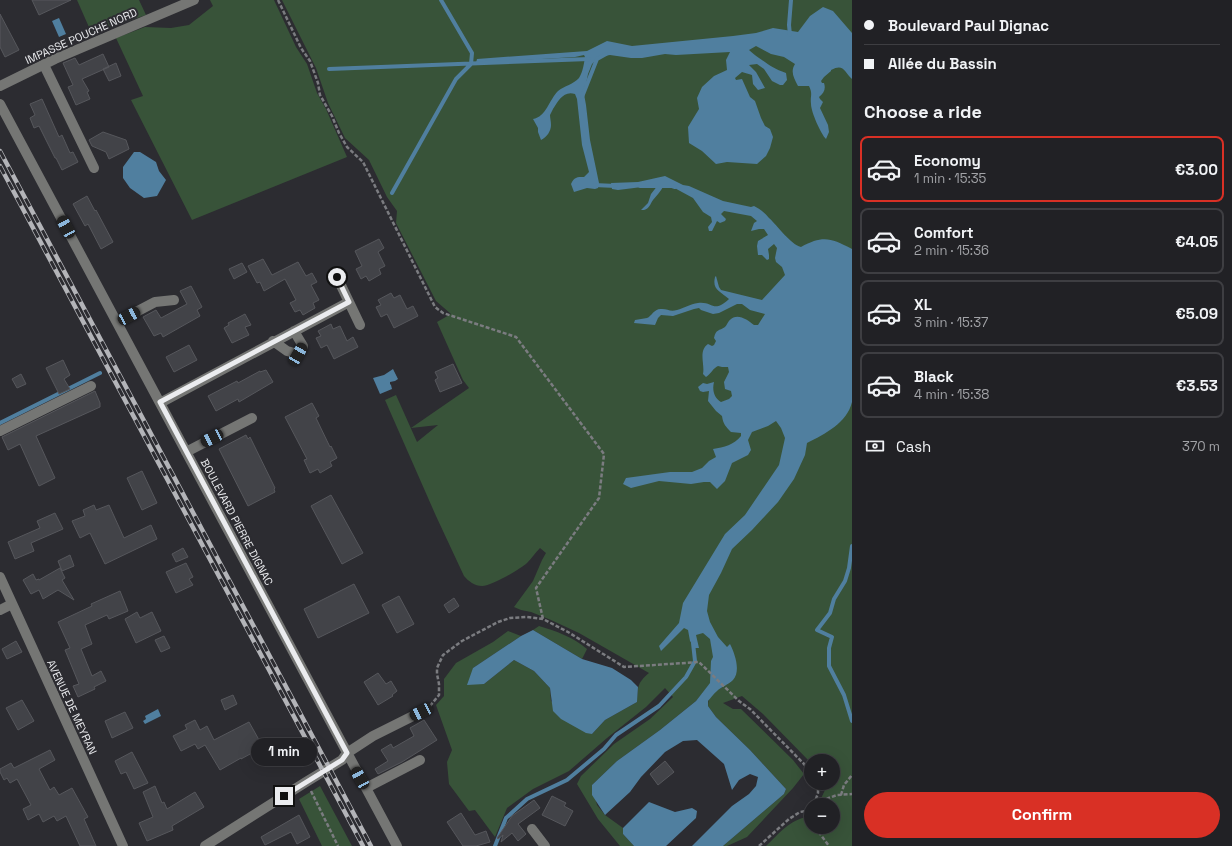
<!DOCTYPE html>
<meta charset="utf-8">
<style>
body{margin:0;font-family:"Space Grotesk",sans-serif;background:#29292d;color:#f1f3f6;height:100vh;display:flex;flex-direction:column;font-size:15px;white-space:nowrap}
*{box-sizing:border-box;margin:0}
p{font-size:13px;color:#a2a3a7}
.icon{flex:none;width:22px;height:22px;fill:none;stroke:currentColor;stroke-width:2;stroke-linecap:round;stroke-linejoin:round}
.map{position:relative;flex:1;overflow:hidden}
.side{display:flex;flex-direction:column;background:#212125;width:380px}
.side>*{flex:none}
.top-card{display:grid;align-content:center;height:88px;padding:0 12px;background:#212125}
.buttons{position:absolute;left:804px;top:754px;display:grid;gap:8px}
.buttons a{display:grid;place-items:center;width:36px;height:36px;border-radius:50%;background:#212125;box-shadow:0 4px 16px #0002,0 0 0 1px #3e3e42;font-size:20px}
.end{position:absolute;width:18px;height:18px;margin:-9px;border:5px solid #ebecef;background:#111;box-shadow:0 0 0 2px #111}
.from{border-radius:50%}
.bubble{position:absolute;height:28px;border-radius:14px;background:#212125;box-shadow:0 4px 16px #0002,0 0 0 1px #3e3e42;font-size:13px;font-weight:800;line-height:28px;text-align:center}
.car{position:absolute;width:12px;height:24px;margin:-12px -6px;border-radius:5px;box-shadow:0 0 3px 1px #0007;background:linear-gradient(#222 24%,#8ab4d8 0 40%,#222 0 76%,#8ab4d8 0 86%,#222 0)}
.top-card b{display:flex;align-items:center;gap:14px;height:38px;font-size:15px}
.top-card b+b{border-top:1px solid #3e3e42}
.top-card i{width:10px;height:10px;background:#f1f3f6}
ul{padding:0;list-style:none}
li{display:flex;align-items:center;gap:12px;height:66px;margin:0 8px 6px;padding:0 4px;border:2px solid #3e3e42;border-radius:8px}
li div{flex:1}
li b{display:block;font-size:15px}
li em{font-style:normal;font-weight:800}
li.selected{border-color:#d93025}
li>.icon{width:36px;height:36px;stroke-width:1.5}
h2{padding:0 12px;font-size:18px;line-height:48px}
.pay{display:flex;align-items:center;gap:10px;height:44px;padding:0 12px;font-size:15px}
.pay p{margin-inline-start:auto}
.button{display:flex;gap:8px;margin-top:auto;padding:8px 12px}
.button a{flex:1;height:46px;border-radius:24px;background:#d93025;color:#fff;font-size:16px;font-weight:800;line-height:46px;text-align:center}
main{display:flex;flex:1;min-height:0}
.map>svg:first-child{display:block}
.green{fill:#385339}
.water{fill:#507f9f}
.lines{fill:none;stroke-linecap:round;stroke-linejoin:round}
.stream{stroke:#507f9f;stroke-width:4}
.building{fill:#424348;stroke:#56575c}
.path{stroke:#7b7c80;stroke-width:2.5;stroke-dasharray:4 2;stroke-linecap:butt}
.minor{stroke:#757674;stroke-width:10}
.rail-casing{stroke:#b3b4b8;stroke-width:4.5}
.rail{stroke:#2c2c31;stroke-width:3;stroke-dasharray:9;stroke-linecap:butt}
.route{stroke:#ebecef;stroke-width:5}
.labels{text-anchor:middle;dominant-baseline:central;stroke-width:4;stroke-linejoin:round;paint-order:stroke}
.street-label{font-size:11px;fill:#ebecef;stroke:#2c2c31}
</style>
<main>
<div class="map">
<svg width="852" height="846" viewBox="0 0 852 846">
<rect width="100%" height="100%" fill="#2c2c31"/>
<path class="green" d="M77,0H139L146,15L111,27L92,34Z
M210,0H274L296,47L307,64L317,93L326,109L347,157L192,220L131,100L143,96L116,38L145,27L171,28L189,25L213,6Z
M282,0H852V846H766C779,834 790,819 808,817L809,813L811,812V827H833V805H818L825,790L824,783H833V761H811V763L763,714L742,696L723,703L733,709H741L793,760L804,774L793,788L747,837L727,846H723L784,794L786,789L750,750L716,717L708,706L710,684L696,701L660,730L617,761L592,785L597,805L605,815L623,828V834L634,846H620L598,819L577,784L581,776L614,744L650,719L673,697L665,688L646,707L607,738L569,771L533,789L507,808L495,837L475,810L469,811L449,784L447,762L452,750L436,705L444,696V679L456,663L493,642L508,631L521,636L473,668L484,684L514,660L534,671L550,688L551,701L592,734L605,720L637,702C638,687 637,683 649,673L579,633L551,620L531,612L521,610L514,607L533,581L542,560L546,553L540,548C535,553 532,558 527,563C520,569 492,586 482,586C475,586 468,581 464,576L436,516L385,400L396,395L417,442L438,425L411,428L469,388L463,380L437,322L451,314L436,301L396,223L397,211L387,197L369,160L345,138L328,103L316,68Z
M539,626C556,631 573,637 587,649L582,659L533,630Z
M320,786L352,846H322L299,799Z"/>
<path class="water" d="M823,7L833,11L852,33V79C844,72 844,63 831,70V71L824,77L821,81L822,83H824C826,89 824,93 819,97L820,99L823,102L820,108L828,125L829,132L826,139C821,134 811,112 811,104C810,96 813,94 809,86H798C794,78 790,72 795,64L784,57L771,54L756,46L749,50C752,53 755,55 759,58C769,65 774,69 786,73L787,80L783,85H780L772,81L764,69L757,64L749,65L756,72L765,88L758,90L753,84L752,75C749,74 745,73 742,72L735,78L736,80L742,79L750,97L755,101L761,118L765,126L770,129L773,137L770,148L766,156L757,164L727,162L716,164L702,151L689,143L688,127L699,109L697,98L702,87L714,76L727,70L726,60L730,52L676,55L665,54L642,58H631L610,55L599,57L592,64L588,74L584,94L586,105L590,140L599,183L598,188L595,189L587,188L574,192L571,184C574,177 577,177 584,177L589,172L582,145L577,99L575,94C564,90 558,101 553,109C552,111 551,113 550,115C550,118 551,121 551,125C551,131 547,137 541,140L538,132V128L533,119C546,117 549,100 558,91C564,86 574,84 579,78C583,72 584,63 585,57L584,55L575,57L476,63L477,59L587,51L607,41L632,46L733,36L756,33L773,28L798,32L810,16Z
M59,18L66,34L59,37L52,21Z
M134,152H140L156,162L159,171L166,180L157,196L144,198L130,188L123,178V167Z
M665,176L683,185L689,186L723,201L751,207L754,206C760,209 765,213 769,218C778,226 790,244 801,247C823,235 831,238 852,249V402C847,423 825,434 807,443L805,455L794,479L778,502L752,530L732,549L721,573L709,595L707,611L710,622L718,637L727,647L730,644C735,654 741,671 733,680C728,685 721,687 717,691C713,694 711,698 708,701V706L716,717L750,750L786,789L784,794L723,846H692L732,806L749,794L756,786L758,777L750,774L739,780L732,790L724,764L697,740L683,741L665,752L641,777L630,792L605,815L592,795V785L617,761L660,730L696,701L710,683L711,661L713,657L710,639L703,633L696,635L699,648H695L690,641L688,630L684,628L661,651L659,646L679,623L683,603L725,534L745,515L779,465L785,438L781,428L776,421L768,426L752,432L748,440L751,450L748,455L732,463L725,481L717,489L710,482H704L691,484L659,481L631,488L623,484L626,478L670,472H692L702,468L709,461L716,457L713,449C724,447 734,445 741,436V433L731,432C726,427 723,424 722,416L716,411L708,401L709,391L703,392L700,391L698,387L703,383L707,384L714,382C712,390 714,398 721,402L729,399L732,396L731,391L725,389L724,382L729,372L728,367H722L718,366C713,368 711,374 706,377L703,374C705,364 698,351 708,344L712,346L714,345L716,341L714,338C716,329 719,331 725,327C727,325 728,321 731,319C738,313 748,320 754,325H758L765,314L750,310L742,304H737L719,313L713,314L701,310L699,308L694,309L673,316L661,315L658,318L655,325L634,323L635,320C639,319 643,319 647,318C652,316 654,308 662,309C668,309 670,312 677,310C684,308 690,304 698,303C713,301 713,314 729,299C720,291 712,290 715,277L716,276L719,287L721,290L762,300L785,275L782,267L776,262L775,258L777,248L774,244L768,249L769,255V259L767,260L762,255H758L757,246L758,241L768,235L764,229H759L751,231L754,223L757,221L751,216L724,211L721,214L726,219L725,221L720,223L717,221L712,231H709L708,227L712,222L711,217L703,212L693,198L669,185H664C661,191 657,195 653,200C650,204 650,208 644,210H641L648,203L651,194L658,185L618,190L612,189L611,183L638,182Z
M393,369L398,379L395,381L390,382V384L391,385L392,389L380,394L373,378L384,375Z
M533,630L582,659L612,668L631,680L638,687L637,702L605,720L592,734L586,733L561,719L553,711L550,688L534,671L514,660L484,684L467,685L473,668L521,636Z
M158,709L161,716L145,724L143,721L146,719L145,716Z
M649,802L675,812L692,808L697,811L696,818L666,846H634L623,834V828Z"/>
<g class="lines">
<path class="stream" d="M790,35L789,25L791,0
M329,69L589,59
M582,97L597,59L606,54
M594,185L616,186
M640,186H672L675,187
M392,193L456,79L471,64L472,53L441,0
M0,423L100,373
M852,546L849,568L845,581L834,599L830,613L817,630L832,637L829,648V666L844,695L852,721
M495,846L506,818L527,799L567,780L604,749L616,735L659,706L686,677L695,661L693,643"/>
</g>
<path class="building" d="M32,0H71L39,15Z
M0,14L19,50L5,57L0,47Z
M103,54L109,67L82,79L89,91L87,92L90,99L76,105L68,87L73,85L63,63L75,58L79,65Z
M116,63L121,76L109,81L103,69Z
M42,99L59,137L62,135L70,153L73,152L78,162L62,170L56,158H55L39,126L34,128L30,118L35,115L30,104Z
M103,132L126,140L129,149L109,159L106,152L92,146L89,140Z
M87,196L95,211L96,210L113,242L101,249L88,224L85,226L73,204Z
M379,239L384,248L378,252L385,266L379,269L381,274L369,281L366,276L361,279L356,269L362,266L355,251Z
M263,259L272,275L298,262L306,276L312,273L317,282L311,285L319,300L313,303L315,308L303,315L300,310L295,312L290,303L296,300L285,279L264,291L260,282L257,283L248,266Z
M242,263L247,272L234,279L229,269Z
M191,286L202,307L197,310L200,316L163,337L161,333L154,336L143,317L156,310L161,318L187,304L180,291Z
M391,293L394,298L400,295L407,309L413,306L418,316L394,328L387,314L381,317L376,307L381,305L378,300Z
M245,314L251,325L245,327L249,335L232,343L224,328L229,325L228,323Z
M331,324L333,329L340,326L347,341L353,337L358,347L334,359L327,345L321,348L316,338L321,336L318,331Z
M189,345L197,360L174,372L166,357Z
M63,360L70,375L64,379L70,389L59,394L46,368Z
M453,364L462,383L440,392L435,380L438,378L435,372Z
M266,370L273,382L239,402L238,399L216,411L208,396L237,381L238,383L260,371V372Z
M21,374L26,384L17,388L12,379Z
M95,391L100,403V407L36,436L55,478L39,486L20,444L8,450L2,437Z
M312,403L319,416L316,418L330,447L331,446L337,458L330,462L332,466L320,473L318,469L310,473L304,460L307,459L285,417Z
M246,435L248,439L250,437L275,488L274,489L275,492L248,506L219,449Z
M142,471L157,503L142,510L127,478Z
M331,495L363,553L342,564L311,506Z
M94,505L96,510L109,505L124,538L151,525L157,539L105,564L90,533L80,538L72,521L85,516L83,510Z
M55,513L63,529L31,543L34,551L15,559L8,542L40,528L37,521Z
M183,548L188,557L176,562L172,554Z
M70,555L74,566L62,571L58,561Z
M186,563L193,577L189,579L193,585L176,593L166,572Z
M60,568L65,578L62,580L74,600L58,590L43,599L39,590L31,594L23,580L33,574L36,580L39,579V580Z
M354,584L369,613L318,638L304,609Z
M120,591L128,611L109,619L107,615L85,625L92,644L81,649L92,676L101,671L106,681L94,687L95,689L78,697L73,686L79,684L65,650L70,648L58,622L92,606L91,604Z
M399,596L414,624L397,633L382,605Z
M454,598L459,606L449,613L444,605Z
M137,612L140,618L152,612L161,631L136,643L125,619Z
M164,636L170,648L161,652L155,640Z
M16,641L22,652L7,659L2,649Z
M378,673L386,684L391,681L397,691L392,695L393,696L378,705L364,682Z
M233,695L237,704L225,710L221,700Z
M22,700L34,721L18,730L6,708Z
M125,712L133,728L112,738L105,721Z
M195,720L200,730L207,726L214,740L249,722L263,747L241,759V758L220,770L205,745L198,749L195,744L181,751L173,736L187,729L185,725Z
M424,720L437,740L402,762L378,774L375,769L388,761L381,750L391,744L393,748L414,736L410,728Z
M50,750L55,760L39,769L50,790L54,787L59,795L72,788L88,817L84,819L96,846H80L66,816L57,821L54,816L43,822L39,814L28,820L23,809L31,805L17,779L10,783L7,778L4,780L0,772V769L11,763L14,768Z
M132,752L148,783L134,789L126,772L121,774L115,761Z
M665,761L674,772L658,785L650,774Z
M155,786L162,803L164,802L167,809L195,792L204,807L172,826L173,830L147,841L139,823L153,817L143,792Z
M552,796L566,803L564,806L573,811L565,826L542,815Z
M534,800L540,808L518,824L526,834L518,841L512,833L501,842L503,835L498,839L497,838L512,816Z
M461,813L475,835L486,831L490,842L476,846H463L447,822Z
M299,815L310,837L297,844L291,832L265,845L261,837Z"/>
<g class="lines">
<path class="path" d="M278,0L301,48L310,61L318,83L320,95L332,116L339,133L347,147L363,162L435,307L443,313L516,337L604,454L599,498L536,588L543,619
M430,706L439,695V684L437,674V668L443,655L462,641L498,622L510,618L527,617L543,619L568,632L624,667L699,662L739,701L750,709L804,764L811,774
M311,791L338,846
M841,795L844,785L852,775
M815,803L837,795L852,794
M814,805L818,793V783
M815,827L829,846
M759,846L789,819L800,812L811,810"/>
<path class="minor" d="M44,65L94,168
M0,86L55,59L194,0
M0,104L397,846
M337,277L360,325
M117,322L155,302L174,300
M273,341L287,351L298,354L303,346L294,331
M160,403L349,302
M0,431L91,386
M186,452L252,418
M0,577L123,846
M0,610L12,604
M366,788L420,760
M532,829L545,846
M205,846L306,782L342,760L347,753L373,736L421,712"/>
<defs>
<path id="rail" d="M0,151L371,846
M0,166L363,846"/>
</defs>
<use href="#rail" class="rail-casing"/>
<use href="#rail" class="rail"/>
</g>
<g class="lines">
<path class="route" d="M284,796L342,760L347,753L160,402L349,302L337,277"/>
</g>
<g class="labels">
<g class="street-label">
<text transform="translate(81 36) rotate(-24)">IMPASSE POUCHE NORD</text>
<text transform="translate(237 522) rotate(62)">BOULEVARD PIERRE DIGNAC</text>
<text transform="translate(72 707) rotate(65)">AVENUE DE MEYRAN</text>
</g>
</g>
</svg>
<div class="buttons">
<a>+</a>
<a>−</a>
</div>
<i class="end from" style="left:337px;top:277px"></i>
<i class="end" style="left:284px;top:796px"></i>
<div class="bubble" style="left:251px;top:738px;width:66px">1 min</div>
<i class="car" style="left:66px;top:227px;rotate:332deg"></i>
<i class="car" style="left:129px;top:316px;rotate:62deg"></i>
<i class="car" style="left:298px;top:354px;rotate:30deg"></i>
<i class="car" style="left:212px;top:438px;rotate:243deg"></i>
<i class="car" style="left:421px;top:712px;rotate:243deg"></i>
<i class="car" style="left:360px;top:778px;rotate:331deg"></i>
</div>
<section class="side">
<div class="top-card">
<b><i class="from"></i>Boulevard Paul Dignac</b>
<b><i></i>Allée du Bassin</b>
</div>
<h2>Choose a ride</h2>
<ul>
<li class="selected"><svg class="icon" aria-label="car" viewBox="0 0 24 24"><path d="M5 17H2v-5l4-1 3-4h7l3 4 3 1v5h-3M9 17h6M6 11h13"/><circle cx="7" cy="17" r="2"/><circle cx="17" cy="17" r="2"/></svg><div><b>Economy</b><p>1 min · 15:35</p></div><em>€3.00</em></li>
<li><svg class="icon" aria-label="car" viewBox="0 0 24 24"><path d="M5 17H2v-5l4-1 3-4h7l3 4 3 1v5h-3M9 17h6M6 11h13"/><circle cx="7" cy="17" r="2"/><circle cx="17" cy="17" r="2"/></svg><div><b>Comfort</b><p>2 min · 15:36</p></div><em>€4.05</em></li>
<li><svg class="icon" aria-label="car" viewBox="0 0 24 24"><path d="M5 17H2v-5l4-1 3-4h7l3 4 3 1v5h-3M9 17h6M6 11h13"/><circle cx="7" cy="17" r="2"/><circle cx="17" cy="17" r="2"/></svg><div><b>XL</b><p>3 min · 15:37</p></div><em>€5.09</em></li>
<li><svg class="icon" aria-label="car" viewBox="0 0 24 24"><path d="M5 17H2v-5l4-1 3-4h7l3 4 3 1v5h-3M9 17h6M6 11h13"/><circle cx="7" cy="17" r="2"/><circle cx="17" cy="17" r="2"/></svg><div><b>Black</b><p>4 min · 15:38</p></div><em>€3.53</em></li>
</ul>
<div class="pay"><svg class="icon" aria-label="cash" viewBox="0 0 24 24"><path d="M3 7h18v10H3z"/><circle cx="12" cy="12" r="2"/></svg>Cash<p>370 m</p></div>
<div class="button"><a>Confirm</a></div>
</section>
</main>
